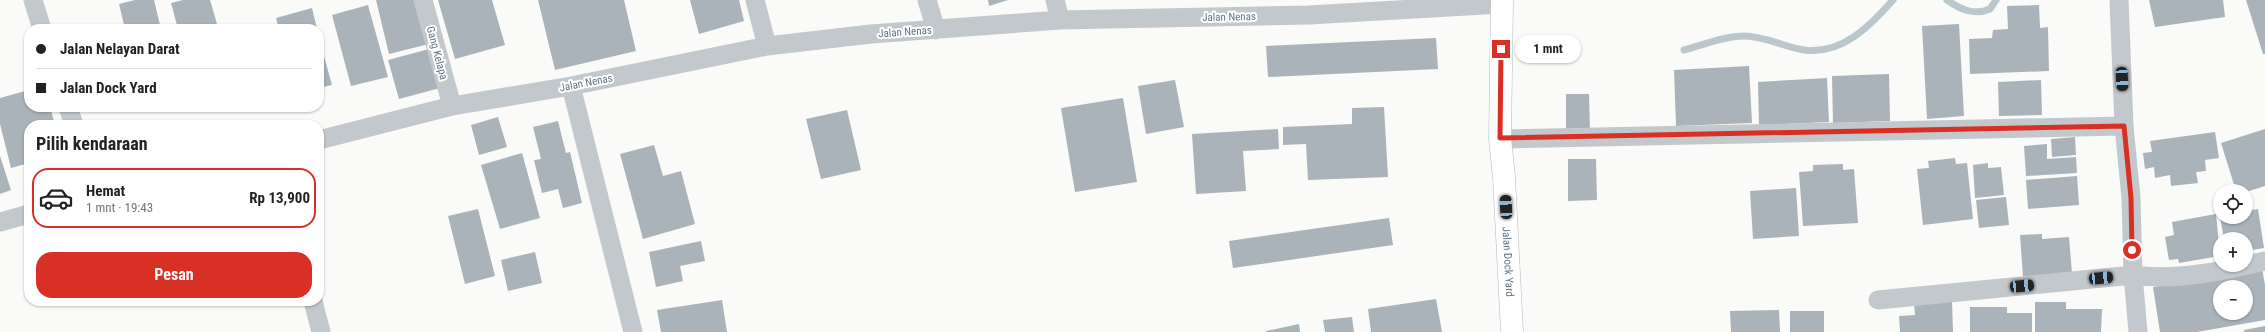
<!DOCTYPE html>
<html lang="id">
<meta charset="utf-8">
<style>
body{margin:0;font-family:"Roboto Condensed",sans-serif;background:#f6f6f6;color:#222;height:100vh;display:flex;flex-direction:column;font-size:15px;white-space:nowrap}
*{box-sizing:border-box;margin:0}
p{font-size:13px;color:#767676}
.icon{flex:none;width:22px;height:22px;fill:none;stroke:currentColor;stroke-width:2;stroke-linecap:round;stroke-linejoin:round}
.map{position:relative;flex:1;overflow:hidden}
.details{position:absolute;left:24px;top:120px;width:300px;height:186px;display:flex;flex-direction:column;background:#fff;border-radius:16px;box-shadow:0 1px 3px #0004}
.details>*{flex:none}
.banner{position:absolute;left:24px;top:24px;width:300px;height:88px;border-radius:16px;box-shadow:0 1px 3px #0004;display:grid;align-content:center;height:88px;padding:0 12px;background:#fff}
.tools{position:absolute;left:2213px;top:184px;display:grid;gap:8px}
.tools a{display:grid;place-items:center;width:40px;height:40px;border-radius:50%;background:#fff;box-shadow:0 1px 3px #0004;font-size:20px}
.end{position:absolute;width:18px;height:18px;margin:-9px;border:5px solid #d93025;background:#fff;box-shadow:0 0 0 2px #fff}
.from{border-radius:50%}
.bubble{position:absolute;height:28px;border-radius:14px;background:#fff;box-shadow:0 1px 3px #0004;font-size:13px;font-weight:700;line-height:28px;text-align:center}
.car{position:absolute;width:12px;height:24px;margin:-12px -6px;border-radius:5px;box-shadow:0 0 3px 1px #0007;background:linear-gradient(#222 24%,#8ab4d8 0 40%,#222 0 76%,#8ab4d8 0 86%,#222 0)}
.banner b{display:flex;align-items:center;gap:14px;height:38px;font-size:15px}
.banner b+b{border-top:1px solid #e0e0e0}
.banner i{width:10px;height:10px;background:#222}
ul{padding:0;list-style:none}
li{display:flex;align-items:center;gap:12px;height:60px;margin:0 8px 6px;padding:0 4px;border:2px solid #e0e0e0;border-radius:16px}
li div{flex:1}
li b{display:block;font-size:15px}
li em{font-style:normal;font-weight:700}
li.current{border-color:#d93025}
li>.icon{width:36px;height:36px;stroke-width:1.5}
h2{padding:0 12px;font-size:18px;line-height:48px}
.primary-button{display:flex;gap:8px;margin-top:auto;padding:8px 12px}
.primary-button a{flex:1;height:46px;border-radius:16px;background:#d93025;color:#fff;font-size:16px;font-weight:700;line-height:46px;text-align:center}
.map>svg:first-child{display:block}
.lines{fill:none;stroke-linecap:round;stroke-linejoin:round}
.stream{stroke:#bbc7cb;stroke-width:7}
.building{fill:#aab3b9;fill-rule:evenodd}
.secondary-casing{stroke:#b3babf;stroke-width:23}
.street{stroke:#c3c8cc;stroke-width:19}
.secondary{stroke:#fff;stroke-width:22}
.route{stroke:#d93025;stroke-width:5}
.labels{text-anchor:middle;dominant-baseline:central;stroke-width:4;stroke-linejoin:round;paint-order:stroke}
.street-label{font-size:11px;fill:#657683;stroke:#fff}
</style>
<div class="map">
<svg width="2265" height="332" viewBox="0 0 2265 332">
<rect width="100%" height="100%" fill="#fafaf8"/>
<g class="lines">
<path class="stream" d="M1947,0C1960,9 1974,16 1990,9L1996,0
M1684,50C1703,45 1724,36 1744,36C1765,36 1784,47 1804,50C1842,55 1870,26 1893,0"/>
</g>
<path class="building" d="M135,0H154L161,29H125L119,4Z
M183,0H210L217,24L197,29H178L171,3Z
M376,0H422L433,43L389,54Z
M438,0H492L505,45L455,59Z
M538,0H624L636,51L555,70Z
M690,0H739L744,21L699,34Z
M988,0H1008L989,6Z
M2149,0H2223L2225,17L2155,27Z
M2246,0H2265V54H2263Z
M368,5L388,77L351,86L332,15Z
M2039,5L2040,28L2048,27L2049,71L1970,74L1969,39L1992,38L1993,30L2008,29L2007,6Z
M312,8L317,29H279L276,18Z
M1959,24L1964,116L1927,119L1922,26Z
M319,38L332,85L319,88Z
M1436,38L1438,69L1268,77L1266,46Z
M429,49L440,88L399,99L388,60Z
M1749,66L1752,123L1676,126L1674,70Z
M1889,74L1890,121L1833,123L1832,76Z
M1827,78L1829,122L1759,125L1758,82Z
M1175,80L1184,127L1146,134L1138,86Z
M2041,80L2042,115L1999,116L1998,82Z
M29,90V107H50L55,125H29V163L11,168L0,124V98Z
M1566,94H1589L1590,131H1566Z
M1123,98L1137,182L1075,192L1061,108Z
M1384,107L1388,177L1308,180L1306,144L1283,145V127L1352,124V108Z
M847,110L861,170L821,179L806,119Z
M498,117L507,147L479,155L471,125Z
M558,121L566,153L570,152L582,203L563,208L558,189L542,193L534,160L541,159L533,127Z
M1278,129L1279,149L1243,151L1246,191L1196,194L1192,134Z
M2265,129V186L2246,192L2236,191L2221,143Z
M2215,132L2219,158L2205,160L2206,171L2196,172L2198,183L2171,186L2170,175L2155,178L2154,167L2145,169L2143,153L2152,152L2150,141Z
M2075,137L2076,155L2052,157L2051,139Z
M2047,144V159L2076,157L2077,173L2026,176L2024,146Z
M654,145L663,176L681,171L695,224L643,239L620,154Z
M522,153L540,218L500,229L481,165Z
M0,156L11,190L0,194Z
M1955,158L1956,164L1967,163L1973,219L1923,225L1917,169L1929,168L1928,161Z
M1568,159H1596L1597,200L1568,201Z
M1988,163V168L2001,167L2004,195L1975,198L1973,165Z
M1843,164V170L1854,169L1858,223L1803,226L1799,172L1813,171V165Z
M2077,176L2079,205L2028,209L2026,180Z
M1796,188L1799,236L1753,239L1750,191Z
M2006,197L2009,225L1979,228L1976,200Z
M478,209L495,276L465,284L448,216Z
M2258,209L2264,248L2246,251V239H2224L2220,217H2246V211Z
M2216,214L2220,256L2179,263L2178,259L2169,260L2165,237L2174,235L2172,222Z
M1389,218L1393,245L1233,268L1229,241Z
M2042,234V239L2069,237L2072,273L2023,277L2020,235Z
M701,241L705,261L680,266L683,281L656,287L649,252Z
M535,252L542,283L508,291L501,260Z
M2262,268L2265,285V320L2197,332H2160L2153,287ZM2220,287H2246V313H2220Z
M1436,299L1442,332H1371L1368,309Z
M722,300L727,332H661L657,310Z
M1952,301L1953,332H1900L1899,316L1915,315L1914,303Z
M2035,302H2066V309H2102L2101,332H2035Z
M1970,307H2007V313H2032V332H1970Z
M1779,310L1780,332H1731L1730,311Z
M1790,311H1824V332H1790Z
M1352,317L1354,332H1325L1323,320Z
M1299,324L1300,332H1266V331Z
M2265,326V332H2244V330Z"/>
<g class="lines">
<defs>
<g id="secondary">
<path id="s1" d="M1502,0L1500,139L1504,177L1512,332"/>
</g>
</defs>
<use href="#secondary" class="secondary-casing"/>
<path class="street" d="M33,0L42,29
M423,0L452,106
M755,0L767,46
M927,0L936,30
M1055,0L1060,20
M2119,0L2124,126L2131,198L2133,275L2138,332
M571,86L633,332
M68,107L74,125
M1500,139L2124,126
M319,140L452,106L571,86L767,46L871,34L1060,20L1309,15L1502,4
M0,222L29,214
M1878,300L2133,275C2177,281 2222,271 2265,261
M313,301L321,332"/>
<use href="#secondary" class="secondary"/>
</g>
<g class="lines">
<path class="route" d="M1501,49L1500,138L2124,126L2131,198L2132,250"/>
</g>
<g class="labels">
<g class="street-label">
<text transform="translate(1229 17) rotate(-1)">Jalan Nenas</text>
<text transform="translate(905 32) rotate(-4)">Jalan Nenas</text>
<text transform="translate(437 53) rotate(75)">Gang Kelapa</text>
<text transform="translate(586 83) rotate(-11)">Jalan Nenas</text>
<text stroke="none"><textPath href="#s1" startOffset="262">Jalan Dock Yard</textPath></text>
</g>
</g>
</svg>
<div class="tools">
<a><svg class="icon" aria-label="locate" viewBox="0 0 24 24"><circle cx="12" cy="12" r="6"/><path d="M12 2v4M12 18v4M2 12h4M18 12h4"/></svg></a>
<a>+</a>
<a>−</a>
</div>
<i class="end from" style="left:2132px;top:250px"></i>
<i class="end" style="left:1501px;top:49px"></i>
<div class="bubble" style="left:1515px;top:35px;width:66px">1 mnt</div>
<i class="car" style="left:2122px;top:79px;rotate:177deg"></i>
<i class="car" style="left:1506px;top:207px;rotate:357deg"></i>
<i class="car" style="left:2101px;top:278px;rotate:85deg"></i>
<i class="car" style="left:2022px;top:286px;rotate:85deg"></i>
<div class="banner">
<b><i class="from"></i>Jalan Nelayan Darat</b>
<b><i></i>Jalan Dock Yard</b>
</div>
<section class="details">
<h2>Pilih kendaraan</h2>
<ul>
<li class="current"><svg class="icon" aria-label="car" viewBox="0 0 24 24"><path d="M5 17H2v-5l4-1 3-4h7l3 4 3 1v5h-3M9 17h6M6 11h13"/><circle cx="7" cy="17" r="2"/><circle cx="17" cy="17" r="2"/></svg><div><b>Hemat</b><p>1 mnt · 19:43</p></div><em>Rp 13,900</em></li>
</ul>
<div class="primary-button"><a>Pesan</a></div>
</section>
</div>
